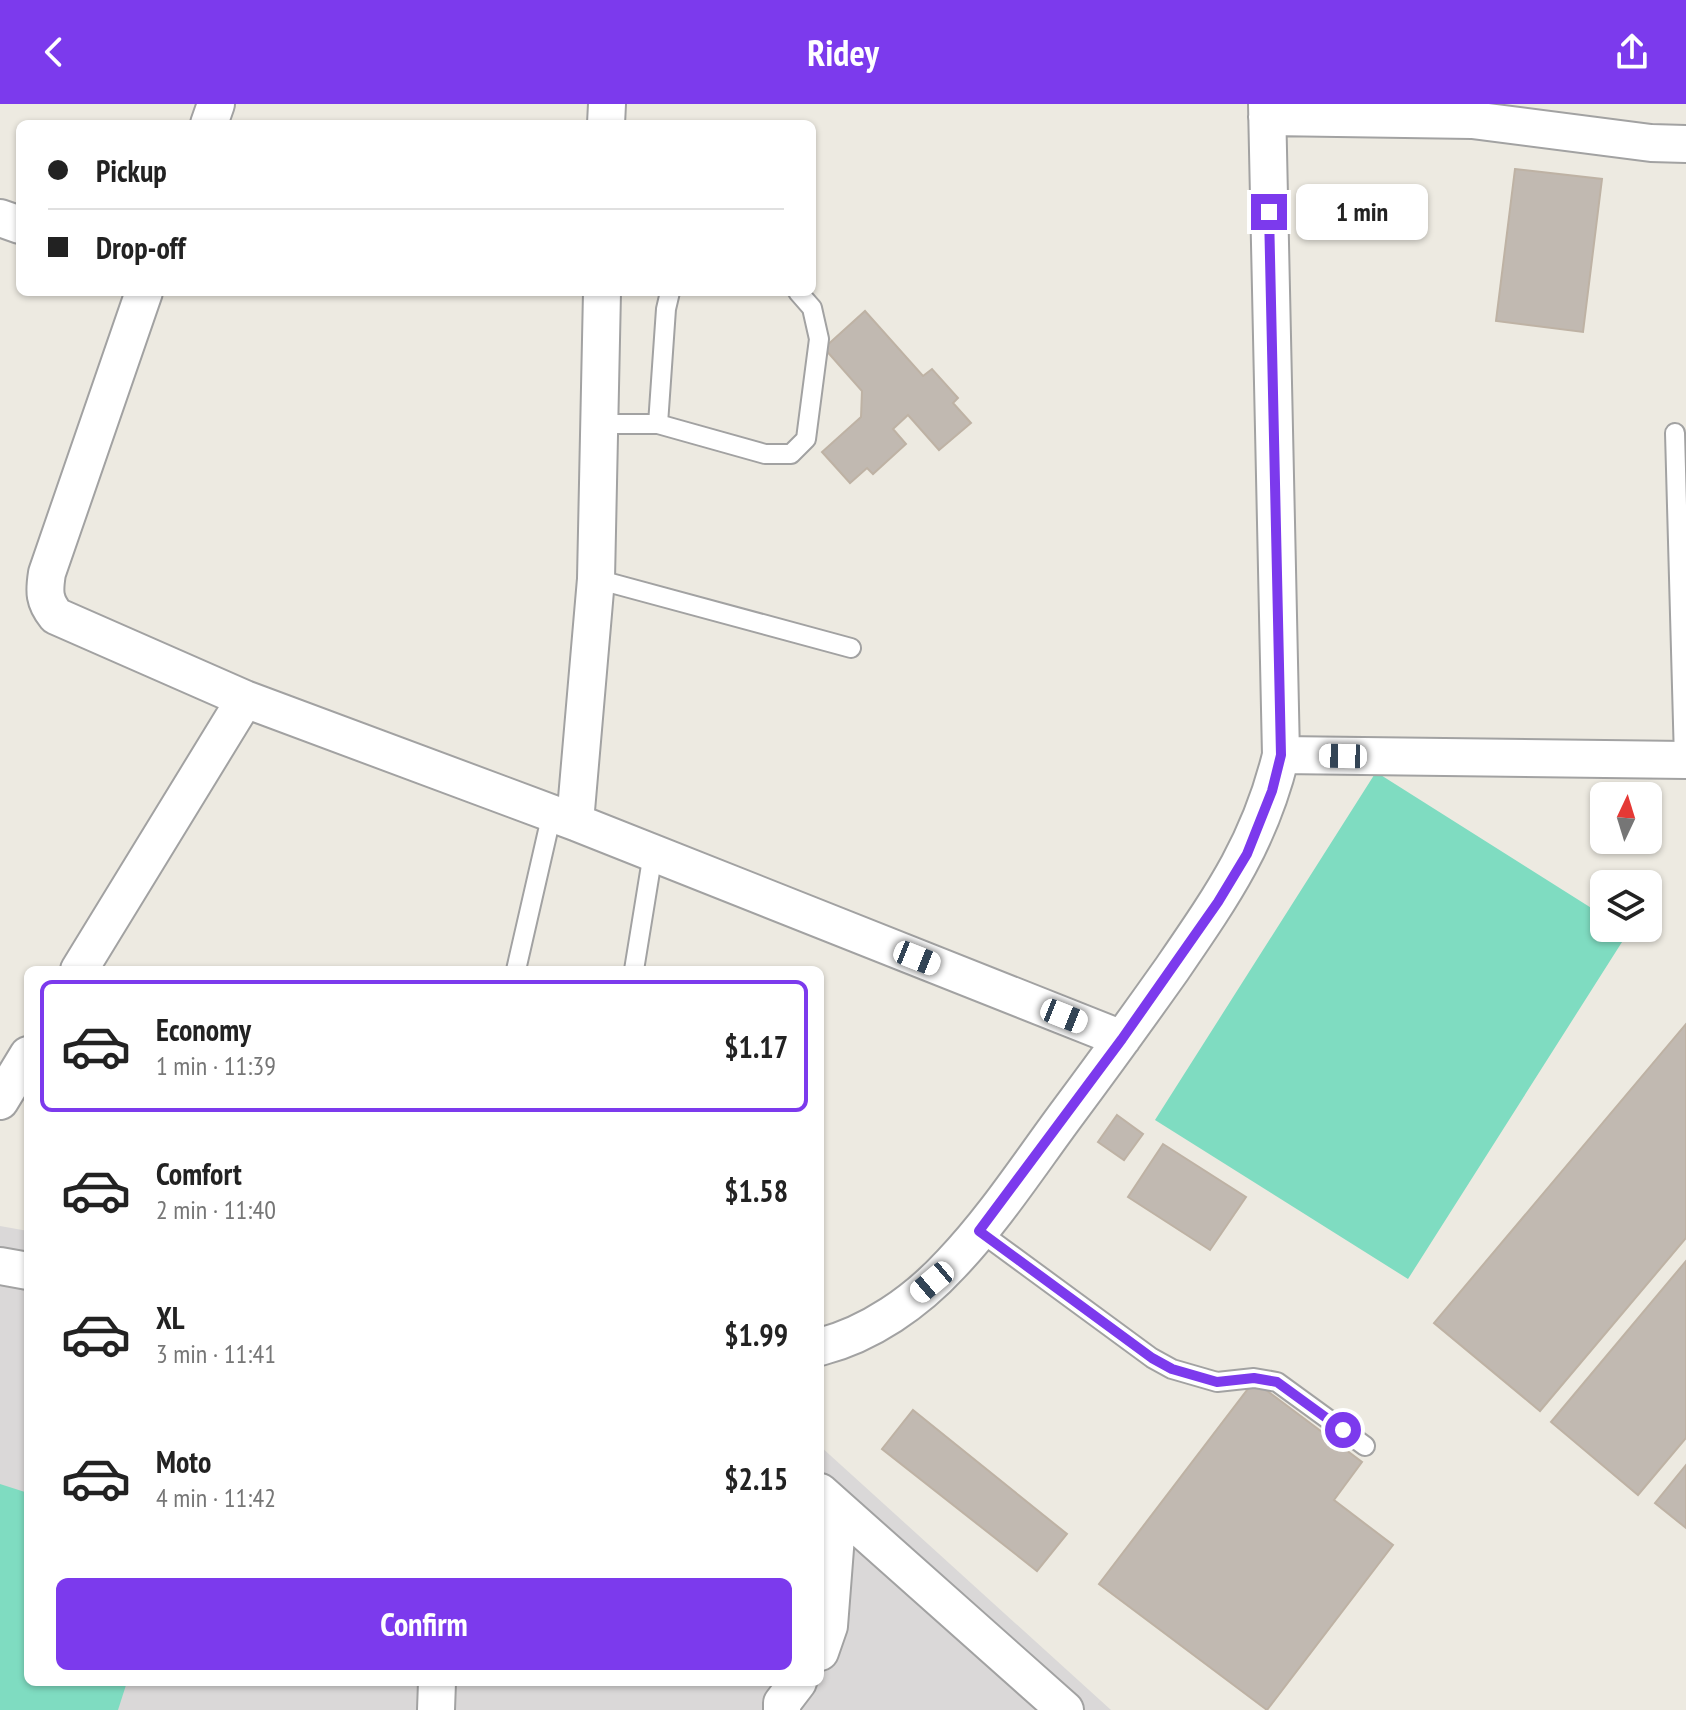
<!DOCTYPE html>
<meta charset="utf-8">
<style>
body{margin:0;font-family:"PT Sans Narrow",sans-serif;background:#f6f6f6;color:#222;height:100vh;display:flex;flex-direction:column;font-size:30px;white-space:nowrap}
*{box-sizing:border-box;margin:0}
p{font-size:26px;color:#767676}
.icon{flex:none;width:44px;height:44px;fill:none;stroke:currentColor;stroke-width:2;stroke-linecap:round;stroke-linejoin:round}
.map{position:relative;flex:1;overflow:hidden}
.panel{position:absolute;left:24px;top:862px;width:800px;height:720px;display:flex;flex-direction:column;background:#fff;border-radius:12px;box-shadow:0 2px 6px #0004}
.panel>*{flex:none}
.banner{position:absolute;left:16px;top:16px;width:800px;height:176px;border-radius:12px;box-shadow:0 2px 6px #0004;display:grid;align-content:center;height:176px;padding:0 32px;background:#fff}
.needle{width:52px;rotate:4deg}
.tools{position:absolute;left:1590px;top:678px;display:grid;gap:16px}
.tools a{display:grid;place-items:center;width:72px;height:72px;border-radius:12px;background:#fff;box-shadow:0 2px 6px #0004;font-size:40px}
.end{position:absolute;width:36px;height:36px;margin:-18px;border:10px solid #7c3aed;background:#fff;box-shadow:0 0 0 4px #fff}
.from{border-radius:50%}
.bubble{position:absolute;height:56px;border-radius:12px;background:#fff;box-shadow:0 2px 6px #0004;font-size:26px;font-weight:600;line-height:56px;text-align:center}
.car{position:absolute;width:24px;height:48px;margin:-24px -12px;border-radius:10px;box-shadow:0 0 6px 2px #0007;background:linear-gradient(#fff 24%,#345 0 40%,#fff 0 76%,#345 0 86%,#fff 0)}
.banner b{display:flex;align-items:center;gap:28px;height:76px;font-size:30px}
.banner b+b{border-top:2px solid #e0e0e0}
.banner i{width:20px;height:20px;background:#222}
ul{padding:14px 0 0;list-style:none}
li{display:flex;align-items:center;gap:24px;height:132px;margin:0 16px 12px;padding:0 16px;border:4px solid transparent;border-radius:12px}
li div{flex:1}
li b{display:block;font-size:30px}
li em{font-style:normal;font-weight:600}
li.on{border-color:#7c3aed}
li>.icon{width:72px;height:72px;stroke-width:1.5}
.cta{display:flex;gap:16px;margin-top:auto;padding:16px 32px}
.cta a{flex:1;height:92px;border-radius:12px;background:#7c3aed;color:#fff;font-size:32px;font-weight:600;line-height:92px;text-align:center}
header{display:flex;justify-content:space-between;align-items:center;height:104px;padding:0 32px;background:#7c3aed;color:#fff;font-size:36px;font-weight:600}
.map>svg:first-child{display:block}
.residential{fill:#dad8d8}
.pitch{fill:#7fdcc1}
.building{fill:#c1b9b1;stroke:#beb2a4;stroke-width:2}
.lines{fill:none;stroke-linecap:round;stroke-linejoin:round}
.lane-casing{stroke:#a2a2a2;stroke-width:22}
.street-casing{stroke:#a2a2a2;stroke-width:40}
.lane{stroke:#fff;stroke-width:18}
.street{stroke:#fff;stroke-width:36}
.route{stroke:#7c3aed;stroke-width:10}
</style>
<header><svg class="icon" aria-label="back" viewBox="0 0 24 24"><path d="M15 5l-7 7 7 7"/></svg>Ridey<svg class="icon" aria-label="share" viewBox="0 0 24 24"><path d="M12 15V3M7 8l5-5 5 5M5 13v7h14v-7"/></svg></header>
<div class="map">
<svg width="1686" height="1606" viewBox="0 0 1686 1606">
<rect width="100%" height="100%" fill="#edeae1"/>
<path class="residential" d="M0,1122L28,1127V1578H820V1342L1111,1606H0Z"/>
<path class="pitch" d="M1376,668L1604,812V824H1624L1629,827L1408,1175L1155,1016Z
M0,1380L28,1389V1578H127L118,1606H0Z"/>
<path class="building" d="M1515,65L1602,75L1583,228L1496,217Z
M865,207L923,272L932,265L958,294L953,299L971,319L939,346L908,311L893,325L906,340L873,370L867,364L850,379L822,348L861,313L862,287L824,244Z
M1686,920V1134L1540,1307L1434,1219Z
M1117,1011L1143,1030L1124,1056L1098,1038Z
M1163,1040L1246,1093L1210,1146L1128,1093Z
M1686,1157V1334L1638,1391L1551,1318Z
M1254,1277L1362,1358L1334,1396L1393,1441L1267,1606L1099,1480Z
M913,1306L1067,1430L1037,1467L882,1345Z
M1686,1361V1424L1655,1399Z"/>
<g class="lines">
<defs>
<path id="lane" d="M599,320H658L765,350H791L806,335L819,235L812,204L798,188
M658,320L666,205L670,188
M1675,329L1684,655
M596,475L851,544
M516,866L552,709
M634,866L653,749
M979,1127L1152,1254L1172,1265L1217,1278L1254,1274L1277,1278L1365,1342"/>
<path id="street" d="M1267,13L1472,16L1651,39L1686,40
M209,20L216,0
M606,20L607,0
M0,114L20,121
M144,188L47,469C44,488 44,497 56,512L245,595L575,718L1122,935
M1281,651L1686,656
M575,718L596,475L602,188
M79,866L245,595
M0,997L28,951
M0,1162L28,1167
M820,1243C870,1230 916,1198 951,1160C995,1114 1031,1058 1069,1007C1104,960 1138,913 1172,865C1222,792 1260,738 1281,651L1267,0
M820,1388L1065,1606
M820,1548L829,1522L838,1406
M436,1606L437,1578
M782,1606V1599L798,1578"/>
</defs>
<use href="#lane" class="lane-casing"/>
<use href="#street" class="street-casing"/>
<use href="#lane" class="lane"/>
<use href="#street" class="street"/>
</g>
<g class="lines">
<path class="route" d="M1269,108L1281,651L1272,687L1247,750L1218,798L1122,935L979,1127L1152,1254L1172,1265L1217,1278L1254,1274L1277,1278L1343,1326"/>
</g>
</svg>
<div class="tools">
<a><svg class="needle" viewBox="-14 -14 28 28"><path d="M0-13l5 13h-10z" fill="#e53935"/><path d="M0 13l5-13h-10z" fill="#767676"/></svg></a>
<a><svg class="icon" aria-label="layers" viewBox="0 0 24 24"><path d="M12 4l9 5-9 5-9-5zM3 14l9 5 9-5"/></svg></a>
</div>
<i class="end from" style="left:1343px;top:1326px"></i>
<i class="end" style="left:1269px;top:108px"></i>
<div class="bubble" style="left:1296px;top:80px;width:132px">1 min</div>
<i class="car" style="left:1343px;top:652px;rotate:271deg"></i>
<i class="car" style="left:917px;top:854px;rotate:112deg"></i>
<i class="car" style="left:1064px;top:912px;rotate:112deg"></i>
<i class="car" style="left:932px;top:1178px;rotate:230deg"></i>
<div class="banner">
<b><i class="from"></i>Pickup</b>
<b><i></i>Drop-off</b>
</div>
<section class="panel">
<ul>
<li class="on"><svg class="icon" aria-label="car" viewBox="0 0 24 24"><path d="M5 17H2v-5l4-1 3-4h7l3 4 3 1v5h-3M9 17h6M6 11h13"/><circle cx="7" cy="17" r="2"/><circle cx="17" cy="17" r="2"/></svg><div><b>Economy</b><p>1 min · 11:39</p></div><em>$1.17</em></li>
<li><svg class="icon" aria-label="car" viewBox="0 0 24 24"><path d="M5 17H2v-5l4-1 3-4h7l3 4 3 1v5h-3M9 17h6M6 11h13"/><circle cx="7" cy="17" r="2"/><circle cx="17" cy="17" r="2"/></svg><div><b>Comfort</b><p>2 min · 11:40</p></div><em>$1.58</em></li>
<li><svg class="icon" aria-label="car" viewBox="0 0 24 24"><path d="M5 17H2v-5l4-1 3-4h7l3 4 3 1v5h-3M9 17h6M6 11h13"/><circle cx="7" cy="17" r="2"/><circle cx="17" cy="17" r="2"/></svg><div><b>XL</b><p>3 min · 11:41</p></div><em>$1.99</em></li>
<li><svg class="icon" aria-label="car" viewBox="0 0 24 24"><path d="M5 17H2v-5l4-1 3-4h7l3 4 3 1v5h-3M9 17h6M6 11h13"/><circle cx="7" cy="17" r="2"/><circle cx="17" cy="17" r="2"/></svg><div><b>Moto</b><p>4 min · 11:42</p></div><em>$2.15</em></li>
</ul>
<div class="cta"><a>Confirm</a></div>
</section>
</div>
